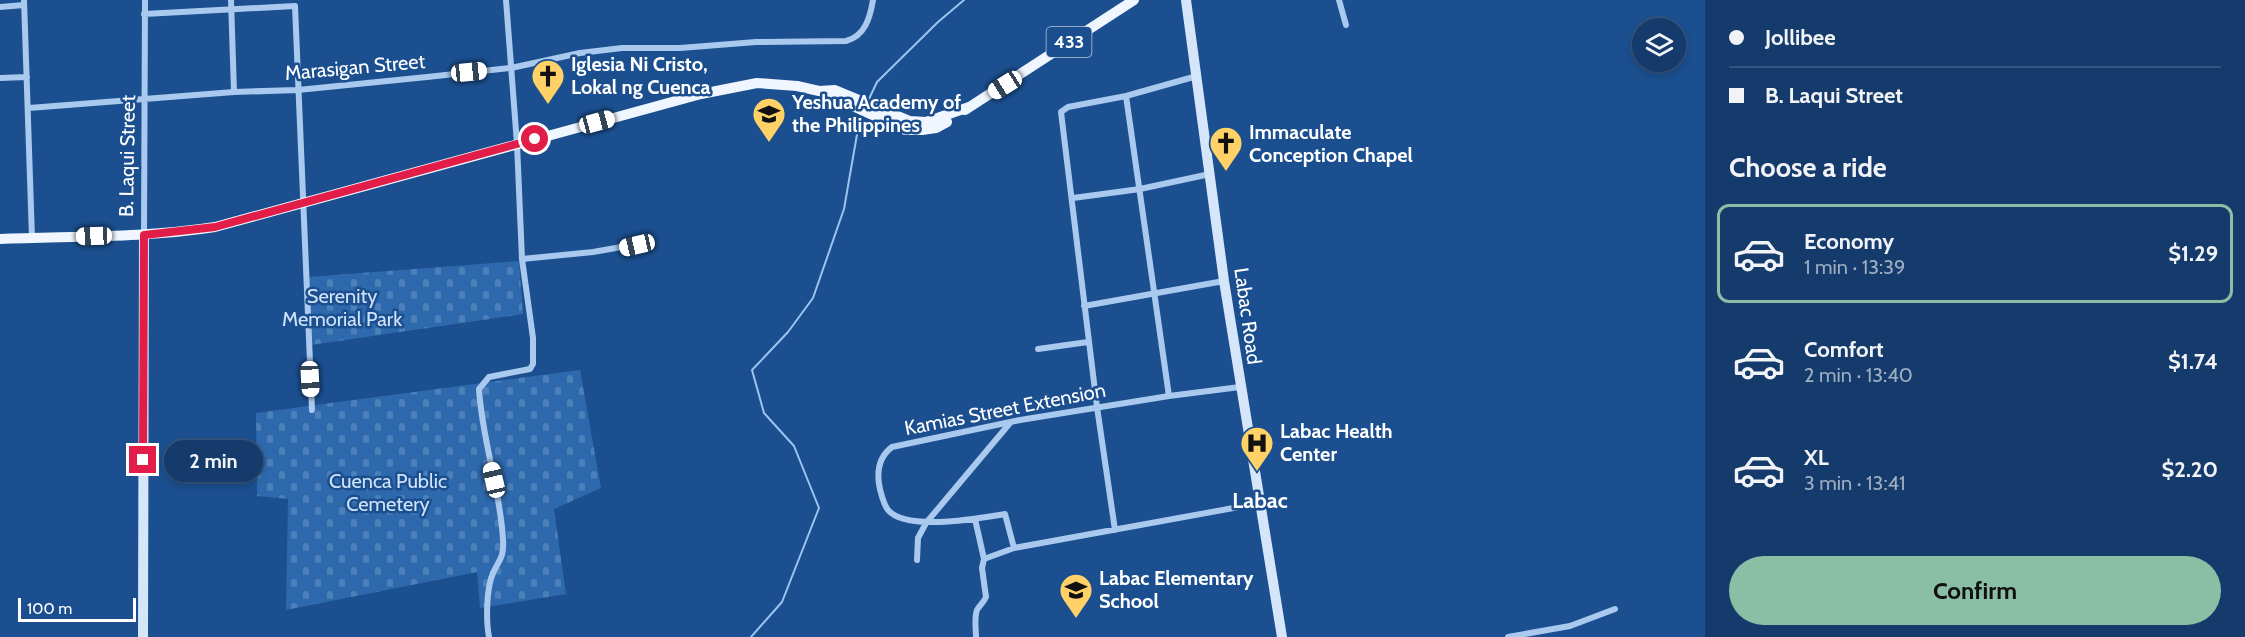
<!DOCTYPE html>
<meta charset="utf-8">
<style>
body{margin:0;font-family:Cabin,sans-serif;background:#214673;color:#f1f3f6;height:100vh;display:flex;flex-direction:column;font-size:22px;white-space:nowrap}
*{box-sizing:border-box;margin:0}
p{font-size:20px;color:#9dadc1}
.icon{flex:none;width:33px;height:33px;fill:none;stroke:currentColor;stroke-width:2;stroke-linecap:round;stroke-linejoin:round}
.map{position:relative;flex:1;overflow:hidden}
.panel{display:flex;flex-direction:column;background:#143b6b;width:540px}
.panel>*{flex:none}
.guide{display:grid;align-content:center;height:132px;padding:0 24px;background:#143b6b}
.buttons{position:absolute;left:1632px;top:18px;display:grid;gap:12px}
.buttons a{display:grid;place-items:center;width:54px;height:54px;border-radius:50%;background:#143b6b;box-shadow:0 3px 9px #0003,0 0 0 2px #33557e;font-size:30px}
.scale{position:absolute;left:18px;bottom:15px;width:118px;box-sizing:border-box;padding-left:6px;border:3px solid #fff;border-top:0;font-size:16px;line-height:21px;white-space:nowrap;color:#fff;-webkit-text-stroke:4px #1b4f8f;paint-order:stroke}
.end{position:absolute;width:27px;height:27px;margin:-14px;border:8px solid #e11d48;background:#fff;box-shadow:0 0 0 3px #fff}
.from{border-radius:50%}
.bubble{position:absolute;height:42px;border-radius:21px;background:#143b6b;box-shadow:0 3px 9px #0003,0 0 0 2px #33557e;font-size:20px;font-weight:700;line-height:42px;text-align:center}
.car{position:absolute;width:18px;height:36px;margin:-18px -9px;border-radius:8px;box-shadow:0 0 4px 2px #0007;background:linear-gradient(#fff 24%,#345 0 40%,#fff 0 76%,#345 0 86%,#fff 0)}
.guide b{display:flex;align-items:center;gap:21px;height:57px;font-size:22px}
.guide b+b{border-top:2px solid #33557e}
.guide i{width:15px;height:15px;background:#f1f3f6}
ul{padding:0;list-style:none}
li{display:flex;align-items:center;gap:18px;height:99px;margin:0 12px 9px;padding:0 12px;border:3px solid transparent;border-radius:12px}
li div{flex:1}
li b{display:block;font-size:22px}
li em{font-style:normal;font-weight:700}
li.active{border-color:#8abfa5}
li>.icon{width:54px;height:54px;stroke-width:1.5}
h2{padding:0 24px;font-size:27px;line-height:72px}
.primary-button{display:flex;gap:12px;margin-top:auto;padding:12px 24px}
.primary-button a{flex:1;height:69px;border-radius:36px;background:#8abfa5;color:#111;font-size:24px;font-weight:700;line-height:69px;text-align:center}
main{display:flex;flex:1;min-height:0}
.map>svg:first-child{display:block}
.cemetery{fill:url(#cemetery-stones)}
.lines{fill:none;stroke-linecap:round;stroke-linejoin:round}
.stream{stroke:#9cc4f0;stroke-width:2}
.street{stroke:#a9c9ee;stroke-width:6}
.secondary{stroke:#d6e6fa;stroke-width:10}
.primary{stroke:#f0f6ff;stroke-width:10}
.route{stroke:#e11d48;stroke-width:8}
.labels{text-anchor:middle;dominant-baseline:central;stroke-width:5;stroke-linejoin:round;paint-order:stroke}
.shield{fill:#1b4f8f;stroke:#bbcadd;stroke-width:1.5}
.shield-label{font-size:18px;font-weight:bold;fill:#fff}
.poi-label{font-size:20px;font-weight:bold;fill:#fff;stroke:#1b4f8f;text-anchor:start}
.street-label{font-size:20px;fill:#fff;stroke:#1b4f8f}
.park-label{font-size:20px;fill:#cfe3fa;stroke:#1b4f8f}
.quarter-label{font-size:22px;font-weight:bold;fill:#fff;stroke:#1b4f8f}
</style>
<main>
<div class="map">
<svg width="1705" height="637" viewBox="0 0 1705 637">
<defs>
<pattern id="cemetery-stones" width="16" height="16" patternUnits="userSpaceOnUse" patternTransform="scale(1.5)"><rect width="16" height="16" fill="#2e69ad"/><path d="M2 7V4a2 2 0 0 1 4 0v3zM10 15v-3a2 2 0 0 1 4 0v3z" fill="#4d80b9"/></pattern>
</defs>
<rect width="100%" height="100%" fill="#1b4f8f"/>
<path class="cemetery" d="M519,261L523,314L311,345L308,277Z
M580,370L601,488L554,509L566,594L480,608L477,572L286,610L288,499L257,496L256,413Z"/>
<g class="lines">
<path class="stream" d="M869,99L877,82L938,22L964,0
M751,637L782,602L819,508L794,446L764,413L752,370L788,332L813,298L844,209L859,123L862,115"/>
<path class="street" d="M24,0L32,238
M231,0L234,92
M1339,0L1346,25
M0,7L24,5
M144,14L295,6L312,410
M0,78L27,77
M1126,96L1169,396
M29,108L234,92L298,90L427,77L511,68L580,53L622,48H680L756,42L846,41C865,36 870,18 873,0
M1073,198L1140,189L1210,174
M144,235L145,0
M522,259L593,252L650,242
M1084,306L1224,281
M1038,349L1088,342
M975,519L984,559
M1115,530L1097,407L1061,112L1068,107L1126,96L1197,76
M1014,548L1005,514C980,518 907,532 888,510C884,505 880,491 879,484C877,470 880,456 892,447L1020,420L1169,396L1240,387
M917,560L918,538L926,523L1010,423
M489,637C486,621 486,589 493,573C500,558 504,558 503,539C500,488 482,440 479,389L489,377L530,369L533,364V338L522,259L517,144L506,0
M976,637C976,629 974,618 977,610C980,605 984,602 986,597L982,568L984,559L1014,548L1261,503
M1508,637L1570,626L1615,609"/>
<path class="secondary" d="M1186,0L1224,281L1282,637
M143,637L144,235"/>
<path class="primary" d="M820,91L905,130H922L936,128L947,122
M965,110L1134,0
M0,239C72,236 144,238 215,227L701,94L757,83L797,86L819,91L835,90L910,121L926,122L969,107"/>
</g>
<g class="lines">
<path class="route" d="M143,460L144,235L215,227L535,139"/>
</g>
<defs>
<symbol id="church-pin" viewBox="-11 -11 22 30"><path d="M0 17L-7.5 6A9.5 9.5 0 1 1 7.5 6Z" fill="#ffd166" stroke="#1b4f8f"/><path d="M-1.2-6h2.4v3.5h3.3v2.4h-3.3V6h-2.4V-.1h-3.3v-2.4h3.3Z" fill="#111"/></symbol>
<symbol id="school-pin" viewBox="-11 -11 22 30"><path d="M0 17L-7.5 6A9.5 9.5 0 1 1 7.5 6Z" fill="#ffd166" stroke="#1b4f8f"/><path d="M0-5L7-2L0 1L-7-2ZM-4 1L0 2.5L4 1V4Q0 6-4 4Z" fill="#111"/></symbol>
<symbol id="hospital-pin" viewBox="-11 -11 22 30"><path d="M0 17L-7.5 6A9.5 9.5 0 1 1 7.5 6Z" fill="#ffd166" stroke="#1b4f8f"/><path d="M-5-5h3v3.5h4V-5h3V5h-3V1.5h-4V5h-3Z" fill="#111"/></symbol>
</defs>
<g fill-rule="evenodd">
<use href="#church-pin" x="529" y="57" width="38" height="52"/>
<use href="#school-pin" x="750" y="95" width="38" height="52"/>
<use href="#church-pin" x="1207" y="124" width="38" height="52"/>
<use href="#hospital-pin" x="1238" y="424" width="38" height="52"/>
<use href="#school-pin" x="1057" y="571" width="38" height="52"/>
</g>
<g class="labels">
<rect class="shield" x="1046.5" y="27" width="45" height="30" rx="4.5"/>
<g class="shield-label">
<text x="1069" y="42">433</text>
</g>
<g class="poi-label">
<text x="571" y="64">Iglesia Ni Cristo,<tspan x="571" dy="23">Lokal ng Cuenca</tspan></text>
<text x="792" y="102">Yeshua Academy of<tspan x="792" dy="23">the Philippines</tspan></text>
<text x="1249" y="132">Immaculate<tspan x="1249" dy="23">Conception Chapel</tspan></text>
<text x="1280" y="431">Labac Health<tspan x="1280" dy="23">Center</tspan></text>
<text x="1099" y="578">Labac Elementary<tspan x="1099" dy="23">School</tspan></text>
</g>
<g class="street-label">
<text transform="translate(355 67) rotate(-5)">Marasigan Street</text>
<text transform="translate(127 156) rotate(-89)">B. Laqui Street</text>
<text transform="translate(1248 316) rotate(82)">Labac Road</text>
<text transform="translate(1005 409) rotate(-11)">Kamias Street Extension</text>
</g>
<g class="park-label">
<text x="342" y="296">Serenity<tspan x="342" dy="23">Memorial Park</tspan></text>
<text x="388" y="481">Cuenca Public<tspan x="388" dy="23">Cemetery</tspan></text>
</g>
<g class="quarter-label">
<text x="1260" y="500">Labac</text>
</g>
</g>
</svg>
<div class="buttons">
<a><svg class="icon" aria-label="layers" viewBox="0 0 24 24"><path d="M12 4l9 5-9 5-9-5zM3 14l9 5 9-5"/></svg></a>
</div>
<div class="scale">100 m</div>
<i class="end from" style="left:535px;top:139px"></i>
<i class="end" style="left:143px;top:460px"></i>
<div class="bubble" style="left:164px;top:440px;width:99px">2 min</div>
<i class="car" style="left:469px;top:72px;rotate:84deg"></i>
<i class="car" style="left:1005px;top:85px;rotate:238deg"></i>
<i class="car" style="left:597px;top:122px;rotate:75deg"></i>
<i class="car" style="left:94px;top:236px;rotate:268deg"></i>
<i class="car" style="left:637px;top:245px;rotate:257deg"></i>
<i class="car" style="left:310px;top:379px;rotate:177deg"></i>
<i class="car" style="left:494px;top:480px;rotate:347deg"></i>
</div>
<section class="panel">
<div class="guide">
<b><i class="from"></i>Jollibee</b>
<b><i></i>B. Laqui Street</b>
</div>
<h2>Choose a ride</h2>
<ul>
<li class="active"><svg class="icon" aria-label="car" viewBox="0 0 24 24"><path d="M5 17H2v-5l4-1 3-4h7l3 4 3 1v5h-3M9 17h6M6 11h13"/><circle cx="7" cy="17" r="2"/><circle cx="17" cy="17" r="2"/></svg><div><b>Economy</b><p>1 min · 13:39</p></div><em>$1.29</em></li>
<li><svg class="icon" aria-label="car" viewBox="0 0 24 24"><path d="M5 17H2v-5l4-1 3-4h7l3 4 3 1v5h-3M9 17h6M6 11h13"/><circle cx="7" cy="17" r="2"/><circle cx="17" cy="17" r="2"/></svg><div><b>Comfort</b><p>2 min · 13:40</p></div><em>$1.74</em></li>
<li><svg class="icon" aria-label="car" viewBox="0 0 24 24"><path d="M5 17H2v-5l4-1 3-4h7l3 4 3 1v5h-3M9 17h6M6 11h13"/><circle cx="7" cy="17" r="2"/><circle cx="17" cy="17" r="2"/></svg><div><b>XL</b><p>3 min · 13:41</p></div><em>$2.20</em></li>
</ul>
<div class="primary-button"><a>Confirm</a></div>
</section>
</main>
